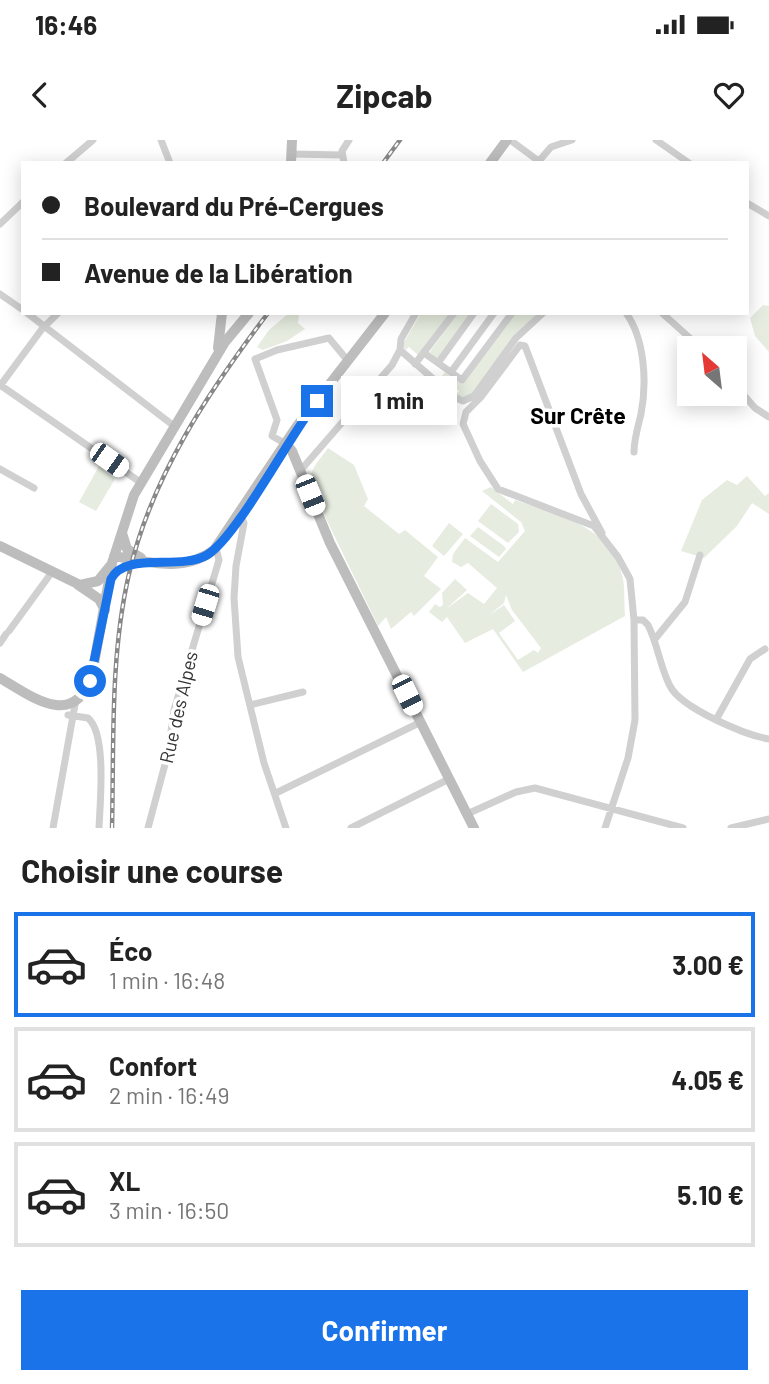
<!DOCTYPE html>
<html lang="fr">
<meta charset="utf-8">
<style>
body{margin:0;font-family:Barlow,sans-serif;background:#f2f2f2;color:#222;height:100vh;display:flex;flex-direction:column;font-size:26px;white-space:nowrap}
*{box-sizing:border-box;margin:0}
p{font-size:23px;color:#767676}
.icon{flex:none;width:38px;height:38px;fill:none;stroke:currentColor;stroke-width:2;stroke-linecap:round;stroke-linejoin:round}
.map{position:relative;height:688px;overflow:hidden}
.sheet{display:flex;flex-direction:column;background:#fff;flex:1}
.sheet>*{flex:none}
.banner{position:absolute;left:21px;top:21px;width:728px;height:154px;border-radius:0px;box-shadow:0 4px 18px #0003;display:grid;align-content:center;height:154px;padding:0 21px;background:#fff}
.needle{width:46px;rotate:332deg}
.fabs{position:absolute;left:677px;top:196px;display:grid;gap:14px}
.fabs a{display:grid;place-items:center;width:70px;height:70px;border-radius:0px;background:#fff;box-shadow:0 4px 18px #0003;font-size:35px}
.end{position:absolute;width:32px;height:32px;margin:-16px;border:9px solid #1a73e8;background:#fff;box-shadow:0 0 0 4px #fff}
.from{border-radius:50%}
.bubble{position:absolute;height:49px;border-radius:0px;background:#fff;box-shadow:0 4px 18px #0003;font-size:23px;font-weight:700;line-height:49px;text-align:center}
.car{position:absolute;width:21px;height:42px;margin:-21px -10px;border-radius:9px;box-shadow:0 0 5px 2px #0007;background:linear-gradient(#fff 24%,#345 0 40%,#fff 0 76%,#345 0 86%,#fff 0)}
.banner b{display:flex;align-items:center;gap:24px;height:66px;font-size:26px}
.banner b+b{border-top:2px solid #e0e0e0}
.banner i{width:18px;height:18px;background:#222}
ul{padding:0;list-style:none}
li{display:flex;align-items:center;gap:21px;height:105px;margin:0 14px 10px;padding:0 7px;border:4px solid #e0e0e0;border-radius:0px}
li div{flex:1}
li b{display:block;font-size:26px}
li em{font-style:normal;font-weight:700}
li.selected{border-color:#1a73e8}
li>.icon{width:63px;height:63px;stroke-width:1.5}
h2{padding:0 21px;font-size:32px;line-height:84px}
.primary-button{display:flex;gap:14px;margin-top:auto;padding:14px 21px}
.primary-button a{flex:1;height:80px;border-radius:0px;background:#1a73e8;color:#fff;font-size:28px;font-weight:700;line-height:80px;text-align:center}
.status{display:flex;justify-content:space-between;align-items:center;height:49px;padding:0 35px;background:#fff;direction:ltr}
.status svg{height:19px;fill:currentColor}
header{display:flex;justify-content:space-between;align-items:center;height:91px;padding:0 21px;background:#fff;font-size:32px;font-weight:700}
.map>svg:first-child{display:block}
.green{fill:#e6ecdf;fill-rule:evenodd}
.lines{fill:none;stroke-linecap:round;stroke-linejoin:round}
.street{stroke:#d0d0d0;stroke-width:7}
.secondary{stroke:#bdbdbd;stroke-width:10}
.rail-casing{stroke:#888;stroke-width:4.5}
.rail{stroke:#fff;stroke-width:2;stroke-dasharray:5;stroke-linecap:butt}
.route{stroke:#1a73e8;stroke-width:9}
.labels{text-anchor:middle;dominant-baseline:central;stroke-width:7;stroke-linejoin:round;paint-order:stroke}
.street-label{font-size:19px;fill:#333;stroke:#fff}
.quarter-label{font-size:23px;font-weight:bold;fill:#000;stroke:#fff}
</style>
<div class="status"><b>16:46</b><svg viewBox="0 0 49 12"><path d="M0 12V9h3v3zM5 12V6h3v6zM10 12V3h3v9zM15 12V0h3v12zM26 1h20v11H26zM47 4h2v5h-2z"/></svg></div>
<header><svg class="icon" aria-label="back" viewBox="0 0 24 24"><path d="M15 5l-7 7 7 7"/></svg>Zipcab<svg class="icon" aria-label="heart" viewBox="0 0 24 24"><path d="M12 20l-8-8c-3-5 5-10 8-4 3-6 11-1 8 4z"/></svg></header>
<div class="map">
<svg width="769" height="688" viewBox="0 0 769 688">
<rect width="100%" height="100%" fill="#fff"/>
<path class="green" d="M763,165L769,166V212L755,196L750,178Z
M289,173L299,174L298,183L305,189L287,201L263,210L257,207L269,190Z
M421,173H451L418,215L409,207L405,210L403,204Z
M458,173H471L437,219L429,213Z
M514,173H540L474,253L466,258L456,255L459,251L442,236L445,232L462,244Z
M328,308L354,325L368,359L364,366L399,394L405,390L438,417L424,436L441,449L414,476L411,472L391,489L386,477L378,486L318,362L325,359L320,347L313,350C305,332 318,323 328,308Z
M99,326L115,339L96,371L79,362Z
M747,336L765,356L769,353V374L752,363L737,386L704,418L681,411L702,360L727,340L737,345Z
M491,347L513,364L515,360C559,376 612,385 623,439C625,450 624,464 625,476L523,532L493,489L465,503L447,477L442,482L429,472L435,464L440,467L443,465L442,453L455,439L467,450L446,469L468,453L484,464L497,448L468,423L461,427L452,422L453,414L465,398L498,422L525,391L521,382L482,351ZM506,455L512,470L541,508L538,513L534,510L518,520L499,493L515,481L504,465L488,476L504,463Z
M491,364L518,384L519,392L508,403L478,381Z
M449,383L463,394L444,416L432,406Z
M478,387L504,406L506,409L499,417L470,396Z"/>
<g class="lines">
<path class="street" d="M161,0L170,23
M510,0L540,22
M656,0L689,23
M291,14L342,15
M539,21L551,7L572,0
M66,23L93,0
M344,23L342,11L349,0
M747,63L769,76
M0,84L23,62
M0,154L23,170
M27,173L174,286
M416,173L401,199L400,210L454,257L463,261L474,256L516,198L543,173
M626,173C645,199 647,243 641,274C638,287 634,299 634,312
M662,173L701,208
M424,213L462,240L512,173
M438,223L474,173
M415,224L454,173
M451,232L494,173
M0,245L140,342
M735,245L755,268L769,277
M0,246L42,189L58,173
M286,304L272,296L277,280L255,219L277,210L329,198L348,221
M0,329L34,348
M300,331L392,225L400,210
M240,375L244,383L236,426L234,458L238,517L264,623L286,688
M602,393L581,354L525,206L520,205L481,257L466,272L463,284L480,321L498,349L594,386L618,417L630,439L634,480L635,580L628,618L605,688
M634,480H643L648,485C658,505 660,527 670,546C681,568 745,595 769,599
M9,491L52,432
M655,499L685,462L700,415
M0,503L6,494
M250,565L303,552
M68,575L88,578C107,594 100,663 99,688
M717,578L750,519L765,509
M276,653L421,582
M467,674L516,652L535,648L683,688
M53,688L76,559
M148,688L168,613L174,570L219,420L216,408
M351,688L449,639
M731,688L769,679"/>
<path class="secondary" d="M291,23L292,0
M490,23L507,0
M218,208L222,173
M286,304L292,311L330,403L474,688
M122,393L127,409L141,418
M0,406L80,445L98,441L111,425
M114,416C149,422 183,433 214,410L297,286L385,173
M77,444L99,459L105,470
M0,538C32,557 74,590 92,535L112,423L134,355L225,202L249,173"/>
<defs>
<path id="rail" d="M383,23L400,0
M112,688C114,603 110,516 129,434C151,337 209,251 268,173"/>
</defs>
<use href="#rail" class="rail-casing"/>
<use href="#rail" class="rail"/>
</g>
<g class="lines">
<path class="route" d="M90,541L111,439C125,411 179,431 207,415C237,397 290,295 317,261"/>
</g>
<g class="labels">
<g class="street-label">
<text transform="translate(178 567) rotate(-77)">Rue des Alpes</text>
</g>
<g class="quarter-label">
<text x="578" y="275">Sur Crête</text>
</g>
</g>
</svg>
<div class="fabs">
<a><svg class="needle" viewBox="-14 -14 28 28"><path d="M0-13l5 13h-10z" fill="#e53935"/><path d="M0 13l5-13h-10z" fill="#767676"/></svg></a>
</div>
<i class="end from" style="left:90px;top:541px"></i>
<i class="end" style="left:317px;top:261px"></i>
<div class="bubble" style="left:341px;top:236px;width:116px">1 min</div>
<i class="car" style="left:109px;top:320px;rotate:125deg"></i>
<i class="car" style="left:310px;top:355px;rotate:158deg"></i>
<i class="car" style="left:205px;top:465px;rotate:197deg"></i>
<i class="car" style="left:407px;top:555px;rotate:154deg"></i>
<div class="banner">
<b><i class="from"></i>Boulevard du Pré-Cergues</b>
<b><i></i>Avenue de la Libération</b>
</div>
</div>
<section class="sheet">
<h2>Choisir une course</h2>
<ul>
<li class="selected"><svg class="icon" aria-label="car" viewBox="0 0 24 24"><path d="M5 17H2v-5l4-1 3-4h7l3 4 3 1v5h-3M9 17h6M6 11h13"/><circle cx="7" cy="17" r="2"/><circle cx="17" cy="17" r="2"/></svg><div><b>Éco</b><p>1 min · 16:48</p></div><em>3.00 €</em></li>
<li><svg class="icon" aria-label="car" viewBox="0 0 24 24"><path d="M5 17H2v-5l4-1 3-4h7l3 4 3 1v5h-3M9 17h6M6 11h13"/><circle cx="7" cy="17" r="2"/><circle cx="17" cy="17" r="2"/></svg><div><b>Confort</b><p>2 min · 16:49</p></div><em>4.05 €</em></li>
<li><svg class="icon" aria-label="car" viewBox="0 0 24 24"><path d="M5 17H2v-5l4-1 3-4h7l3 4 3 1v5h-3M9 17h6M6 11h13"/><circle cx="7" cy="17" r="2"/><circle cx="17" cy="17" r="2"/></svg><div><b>XL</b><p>3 min · 16:50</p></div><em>5.10 €</em></li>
</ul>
<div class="primary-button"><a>Confirmer</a></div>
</section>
